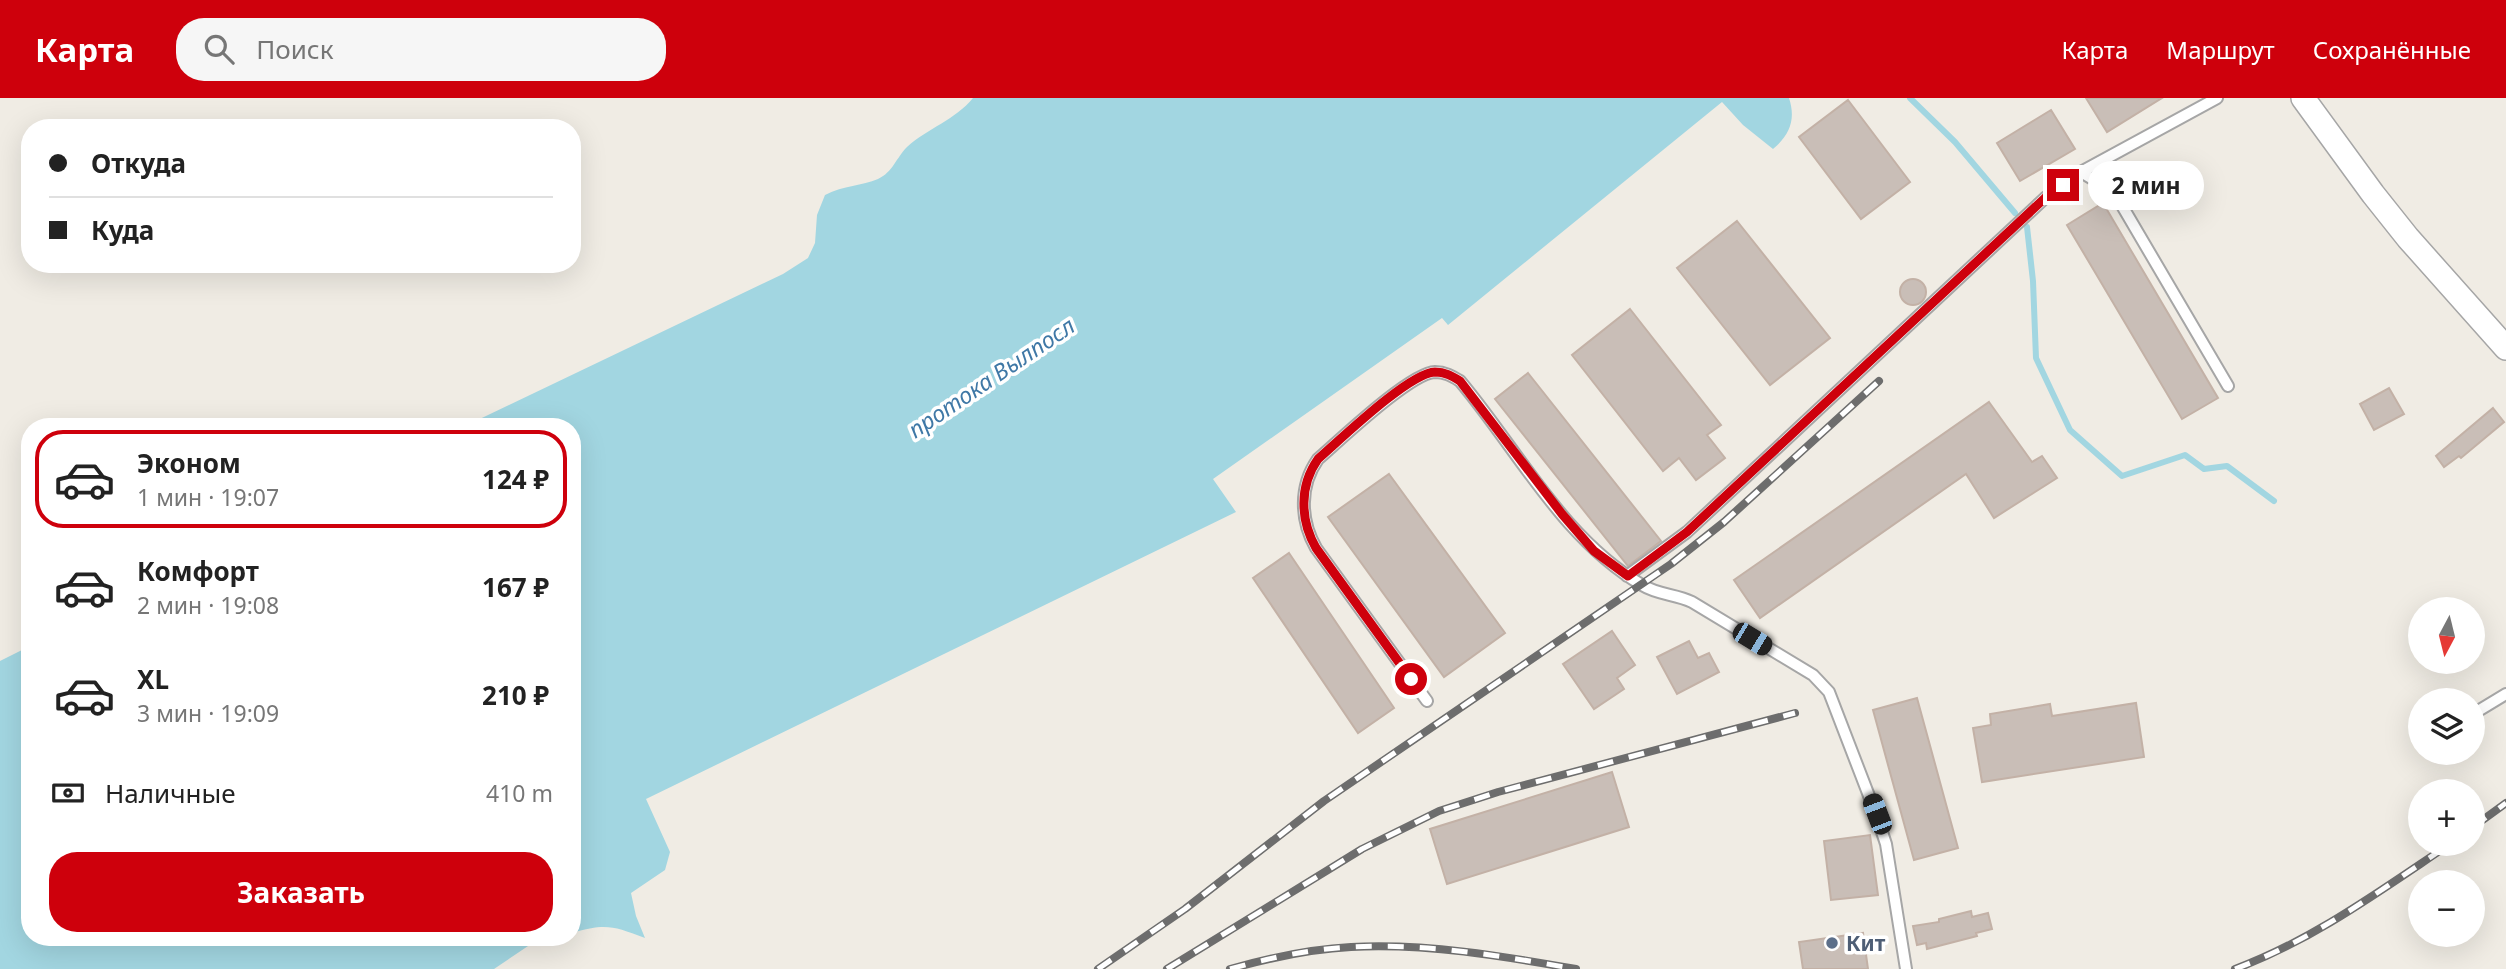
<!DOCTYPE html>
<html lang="ru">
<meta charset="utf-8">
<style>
body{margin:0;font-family:"Noto Sans",sans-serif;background:#f6f6f6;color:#222;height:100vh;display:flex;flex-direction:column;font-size:26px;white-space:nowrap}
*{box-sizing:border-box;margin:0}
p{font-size:23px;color:#767676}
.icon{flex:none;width:38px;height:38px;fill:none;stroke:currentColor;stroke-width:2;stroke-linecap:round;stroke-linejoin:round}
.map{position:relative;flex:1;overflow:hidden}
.drawer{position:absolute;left:21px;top:320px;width:560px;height:528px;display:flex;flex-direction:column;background:#fff;border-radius:28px;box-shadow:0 7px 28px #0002}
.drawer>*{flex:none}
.guide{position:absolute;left:21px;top:21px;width:560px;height:154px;border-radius:28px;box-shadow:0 7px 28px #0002;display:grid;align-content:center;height:154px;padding:0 28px;background:#fff}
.needle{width:46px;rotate:187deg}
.controls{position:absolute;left:2408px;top:499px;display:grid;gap:14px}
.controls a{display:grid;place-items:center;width:77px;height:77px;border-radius:50%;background:#fff;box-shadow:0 7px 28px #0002;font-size:35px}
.end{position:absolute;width:32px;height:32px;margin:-16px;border:9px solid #ce000c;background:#fff;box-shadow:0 0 0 4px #fff}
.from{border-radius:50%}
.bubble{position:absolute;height:49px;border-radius:24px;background:#fff;box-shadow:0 7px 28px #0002;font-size:23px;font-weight:700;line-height:49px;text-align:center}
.car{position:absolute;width:21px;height:42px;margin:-21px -10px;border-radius:9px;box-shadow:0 0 5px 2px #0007;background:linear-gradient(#222 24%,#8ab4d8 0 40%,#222 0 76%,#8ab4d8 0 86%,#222 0)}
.guide b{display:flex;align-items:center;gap:24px;height:66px;font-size:26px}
.guide b+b{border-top:2px solid #e0e0e0}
.guide i{width:18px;height:18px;background:#222}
ul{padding:12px 0 0;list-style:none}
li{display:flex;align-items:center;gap:21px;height:98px;margin:0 14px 10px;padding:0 14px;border:4px solid transparent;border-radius:28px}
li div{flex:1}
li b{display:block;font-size:26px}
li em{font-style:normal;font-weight:700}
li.on{border-color:#ce000c}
li>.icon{width:63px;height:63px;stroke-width:1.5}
.pay{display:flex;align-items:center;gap:18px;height:77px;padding:0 28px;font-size:26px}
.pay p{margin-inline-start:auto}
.cta{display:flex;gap:14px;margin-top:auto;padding:14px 28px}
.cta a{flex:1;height:80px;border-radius:28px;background:#ce000c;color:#fff;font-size:28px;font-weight:700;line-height:80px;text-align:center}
header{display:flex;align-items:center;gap:42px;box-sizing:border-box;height:98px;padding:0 35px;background:#ce000c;color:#fff}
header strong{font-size:33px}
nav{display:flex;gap:38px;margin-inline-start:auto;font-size:24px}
.search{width:490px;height:63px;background:#f6f6f6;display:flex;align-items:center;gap:18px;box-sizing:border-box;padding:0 24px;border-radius:28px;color:#767676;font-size:26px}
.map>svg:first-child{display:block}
.water{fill:#a2d6e1}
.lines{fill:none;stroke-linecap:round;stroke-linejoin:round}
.stream{stroke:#a2d6e1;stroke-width:6}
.building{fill:#c9beb7;stroke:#c3b1a6;stroke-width:2}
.service-casing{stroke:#a6a6a6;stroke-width:14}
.minor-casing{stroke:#a6a6a6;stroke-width:26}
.service{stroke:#fff;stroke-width:10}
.minor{stroke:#fff;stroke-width:23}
.rail-casing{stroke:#6d6d6d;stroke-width:8}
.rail{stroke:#fff;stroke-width:5;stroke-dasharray:16;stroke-linecap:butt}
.route{stroke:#ce000c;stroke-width:9}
.service-dot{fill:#5c6f8a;stroke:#fff;stroke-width:2.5}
.labels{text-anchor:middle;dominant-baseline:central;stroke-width:7;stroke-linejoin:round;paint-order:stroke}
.service-label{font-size:21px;font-weight:bold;fill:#4e5e75;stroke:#fff;text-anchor:start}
.water-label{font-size:23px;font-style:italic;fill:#3f78a6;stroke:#fff}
</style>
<header>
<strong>Карта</strong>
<div class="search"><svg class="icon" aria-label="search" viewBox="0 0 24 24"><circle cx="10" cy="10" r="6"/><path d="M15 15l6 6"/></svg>Поиск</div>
<nav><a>Карта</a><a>Маршрут</a><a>Сохранённые</a></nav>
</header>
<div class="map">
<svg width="2506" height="871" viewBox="0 0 2506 871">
<rect width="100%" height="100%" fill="#f0ece4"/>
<path class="water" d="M973,0H1789C1796,21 1790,37 1773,51L1743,27L1722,4L1448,227L1442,220L1213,381L1236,414L646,701L670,754L665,772L631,795L636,818L645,840C613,828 606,825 572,835V329H463L783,176L808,160L815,145L817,117L825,97C844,87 862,88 878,81C893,74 896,60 907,49C928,30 955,22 973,0Z
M30,548V840H553L531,846L494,871H0V563Z"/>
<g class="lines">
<path class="stream" d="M1910,0L1955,44L2015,115
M2027,129L2033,183L2036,260L2070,332L2122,378L2185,357L2204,371L2227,368L2274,403"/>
</g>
<path class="building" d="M2086,0H2162L2107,34Z
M1848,2L1910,84L1861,121L1799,39Z
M2051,12L2075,51L2020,83L1997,45Z
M2103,105L2218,300L2182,321L2067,127Z
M1737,123L1830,240L1770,287L1677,170Z
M1900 194a13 13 0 1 1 26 0a13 13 0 1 1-26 0Z
M1630,211L1721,327L1707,337L1725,360L1696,382L1679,360L1663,373L1572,257Z
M1528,275L1661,443L1628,468L1495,301Z
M2389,290L2404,316L2374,332L2360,306Z
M1989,304L2032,364L2042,358L2057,380L1994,420L1966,376L1760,520L1734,482Z
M2493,310L2504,324L2461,360L2459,358L2444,369L2436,358Z
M1389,376L1505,535L1444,579L1328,419Z
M1289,455L1394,610L1358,635L1253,480Z
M1612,533L1635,567L1617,580L1624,591L1594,611L1563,566Z
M1689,543L1698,560L1709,555L1719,574L1677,596L1657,559Z
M1917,600L1958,750L1914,762L1873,612Z
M2136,605L2144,659L1982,684L1973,630L1991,627L1990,616L2050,606L2052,618Z
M1612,674L1629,729L1447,786L1430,731Z
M1870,737L1878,797L1831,802L1824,743Z
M1971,813L1972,819L1988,815L1992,831L1976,835L1977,838L1927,851L1926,845L1917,847L1913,828L1939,824V821Z
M1863,835L1868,871H1803L1799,844Z"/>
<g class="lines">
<defs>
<path id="service" d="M2081,74L2217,0
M1627,478L1687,434L2045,100L2081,74L2114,94L2228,288
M1427,603L1316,450C1300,422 1299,388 1318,361C1340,342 1410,275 1435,274C1445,274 1452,278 1460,283C1518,352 1562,440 1642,487C1658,497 1676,496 1692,504L1813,577L1829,594L1876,716L1886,746L1906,871
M2473,616L2506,596"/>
<path id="minor" d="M2303,0L2373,96L2408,140L2506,250"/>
</defs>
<use href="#service" class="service-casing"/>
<use href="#minor" class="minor-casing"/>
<use href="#service" class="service"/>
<use href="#minor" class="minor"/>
<defs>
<path id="rail" d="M2473,729L2506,705
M1098,871L1185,811L1324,703L1671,466L1724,424L1879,283
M1167,871L1362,751L1439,713L1498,694L1795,615
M1230,871C1269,860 1310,851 1351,849C1426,845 1502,858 1576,871
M2235,871C2313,842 2381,792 2450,746"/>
</defs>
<use href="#rail" class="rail-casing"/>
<use href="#rail" class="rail"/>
</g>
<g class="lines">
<path class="route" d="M1411,581L1316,450C1300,422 1299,388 1318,361C1340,342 1409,275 1435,274C1445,274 1452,278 1460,283L1562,416L1594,453L1628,478L1687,434L2045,100L2063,87"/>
</g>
<circle class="service-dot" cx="1832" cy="845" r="7"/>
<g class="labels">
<g class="service-label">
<text x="1846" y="845">Кит</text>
</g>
<g class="water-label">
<text transform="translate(991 279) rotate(-34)">протока Вылпосл</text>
</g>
</g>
</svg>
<div class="controls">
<a><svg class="needle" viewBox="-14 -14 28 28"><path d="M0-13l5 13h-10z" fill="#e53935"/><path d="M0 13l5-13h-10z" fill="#767676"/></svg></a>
<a><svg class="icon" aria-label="layers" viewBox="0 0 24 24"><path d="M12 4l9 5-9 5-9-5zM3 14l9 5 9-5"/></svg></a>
<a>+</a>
<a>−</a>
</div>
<i class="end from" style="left:1411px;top:581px"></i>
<i class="end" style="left:2063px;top:87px"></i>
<div class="bubble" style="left:2088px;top:63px;width:116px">2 мин</div>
<i class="car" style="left:1752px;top:541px;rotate:121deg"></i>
<i class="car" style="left:1877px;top:716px;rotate:339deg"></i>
<div class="guide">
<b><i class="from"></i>Откуда</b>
<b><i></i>Куда</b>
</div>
<section class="drawer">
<ul>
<li class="on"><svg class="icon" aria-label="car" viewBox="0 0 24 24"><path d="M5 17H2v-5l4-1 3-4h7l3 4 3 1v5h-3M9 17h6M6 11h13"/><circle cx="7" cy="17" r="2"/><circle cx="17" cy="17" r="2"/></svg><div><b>Эконом</b><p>1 мин · 19:07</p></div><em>124 ₽</em></li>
<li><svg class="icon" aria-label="car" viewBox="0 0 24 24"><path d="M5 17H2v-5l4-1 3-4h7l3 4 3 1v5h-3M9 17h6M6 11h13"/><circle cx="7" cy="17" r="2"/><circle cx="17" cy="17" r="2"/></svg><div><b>Комфорт</b><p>2 мин · 19:08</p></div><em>167 ₽</em></li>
<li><svg class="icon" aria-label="car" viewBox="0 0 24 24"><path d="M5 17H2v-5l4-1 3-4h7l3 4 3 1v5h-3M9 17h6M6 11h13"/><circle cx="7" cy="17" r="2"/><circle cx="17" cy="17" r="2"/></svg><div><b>XL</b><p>3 мин · 19:09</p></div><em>210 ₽</em></li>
</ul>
<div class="pay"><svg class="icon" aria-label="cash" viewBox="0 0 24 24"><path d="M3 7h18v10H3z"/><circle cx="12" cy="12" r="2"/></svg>Наличные<p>410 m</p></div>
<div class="cta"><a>Заказать</a></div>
</section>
</div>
